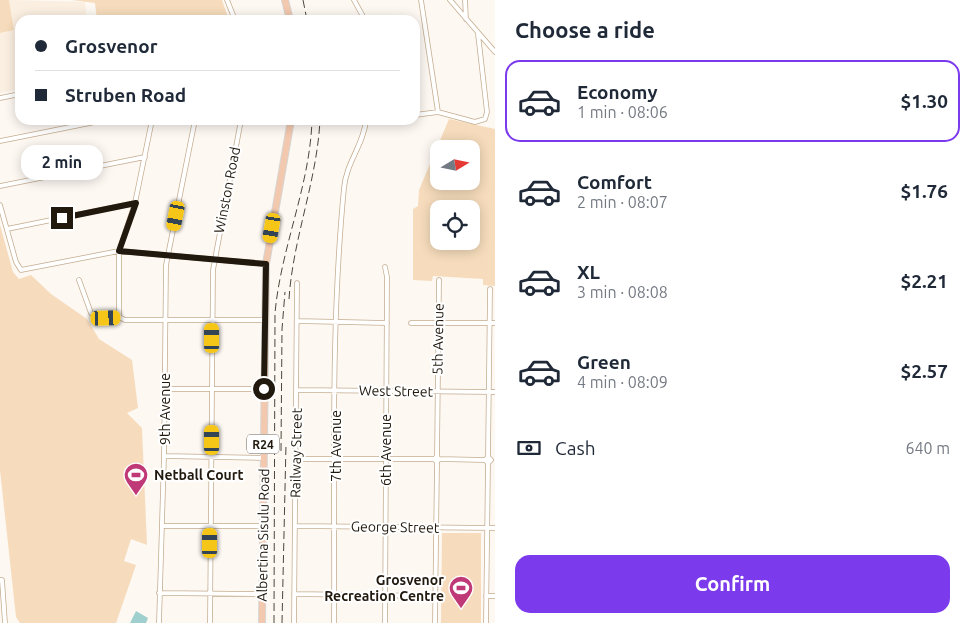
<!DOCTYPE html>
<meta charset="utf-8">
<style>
body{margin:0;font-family:Ubuntu,sans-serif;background:#f6f6f7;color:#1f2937;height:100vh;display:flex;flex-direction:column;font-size:19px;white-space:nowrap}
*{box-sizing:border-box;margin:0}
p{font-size:16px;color:#747a83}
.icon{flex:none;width:28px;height:28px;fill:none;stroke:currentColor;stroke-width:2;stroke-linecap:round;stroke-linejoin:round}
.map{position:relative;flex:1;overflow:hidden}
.side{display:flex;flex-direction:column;background:#fff;width:475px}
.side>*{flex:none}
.top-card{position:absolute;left:15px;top:15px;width:405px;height:110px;border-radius:15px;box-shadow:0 2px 12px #0003;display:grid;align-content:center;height:110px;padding:0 20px;background:#fff}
.needle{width:32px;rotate:80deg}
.fabs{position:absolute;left:430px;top:140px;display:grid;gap:10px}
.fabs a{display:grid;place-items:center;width:50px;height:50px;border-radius:10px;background:#fff;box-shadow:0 2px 12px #0003;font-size:25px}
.end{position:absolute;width:22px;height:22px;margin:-11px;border:6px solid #21190e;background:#fff;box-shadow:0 0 0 2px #fff}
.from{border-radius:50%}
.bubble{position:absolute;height:35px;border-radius:15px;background:#fff;box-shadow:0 2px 12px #0003;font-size:16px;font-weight:600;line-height:35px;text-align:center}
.car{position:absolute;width:15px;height:30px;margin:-15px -8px;border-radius:6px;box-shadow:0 0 4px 1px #0007;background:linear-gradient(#f5c518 24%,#345 0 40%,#f5c518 0 76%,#345 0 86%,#f5c518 0)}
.top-card b{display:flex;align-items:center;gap:18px;height:48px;font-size:19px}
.top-card b+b{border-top:1px solid #e0e1e3}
.top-card i{width:12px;height:12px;background:#1f2937}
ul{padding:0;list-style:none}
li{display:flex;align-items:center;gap:15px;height:82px;margin:0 10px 8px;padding:0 10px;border:2px solid transparent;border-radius:15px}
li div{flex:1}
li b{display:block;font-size:19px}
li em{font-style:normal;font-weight:600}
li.current{border-color:#7c3aed}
li>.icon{width:45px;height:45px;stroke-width:1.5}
h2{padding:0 20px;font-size:22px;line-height:60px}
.pay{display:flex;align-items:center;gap:12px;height:55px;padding:0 20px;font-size:19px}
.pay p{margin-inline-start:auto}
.action{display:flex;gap:10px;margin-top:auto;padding:10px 20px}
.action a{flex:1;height:58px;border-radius:15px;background:#7c3aed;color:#fff;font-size:20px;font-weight:600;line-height:58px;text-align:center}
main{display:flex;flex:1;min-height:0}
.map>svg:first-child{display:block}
.built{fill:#fbefe1}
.green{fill:#f6dcbc;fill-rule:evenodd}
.water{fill:#9fd0cf}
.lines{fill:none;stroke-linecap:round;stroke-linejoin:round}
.street-casing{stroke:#c3ac8f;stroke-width:5.5}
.primary-casing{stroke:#d7d6d4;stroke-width:8}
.street{stroke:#fff;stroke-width:4}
.primary{stroke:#f2c8ae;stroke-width:6}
.rail{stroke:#4d463c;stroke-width:1;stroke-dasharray:8 4;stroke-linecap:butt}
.route{stroke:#21190e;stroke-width:6}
.labels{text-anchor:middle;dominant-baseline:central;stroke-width:4;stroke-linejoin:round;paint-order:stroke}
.shield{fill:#fff;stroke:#645e56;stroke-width:1}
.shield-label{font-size:12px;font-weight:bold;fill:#21190e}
.street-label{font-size:14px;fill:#21190e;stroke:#fff}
.poi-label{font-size:14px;font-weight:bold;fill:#21190e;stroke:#fff;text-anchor:start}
</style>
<main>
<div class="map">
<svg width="495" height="623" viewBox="0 0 495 623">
<rect width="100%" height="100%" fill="#fdf8f2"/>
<path class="built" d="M9,0L85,2L87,20H20V89L0,93V33L14,30Z"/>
<path class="green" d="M0,0H9L14,30L0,33Z
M72,0H222L229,20H97L95,3Z
M449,119L495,129V286L483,285V279L433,276L432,281L413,280V209L418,206L419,190ZM439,149H471V181H439ZM439,209H471V241H439Z
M0,225L13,272L19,279L31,275L51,294L87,319L99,339L132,360L138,408L127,413L142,428L147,545L131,539L124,561L136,565L116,623H20L16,617L0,470Z
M442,533H481V623H441Z"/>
<path class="water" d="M136,611L148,618L146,623H130Z"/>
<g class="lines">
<defs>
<path id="street" d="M227,0L235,20
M354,0L365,20
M421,0L438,112
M450,0L495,52
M465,0L466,19
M0,98L20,94
M415,115L438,112L475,122L485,119L487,112L478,34
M152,120L135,203L119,251V317L125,320H264
M0,141L105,120
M0,186L145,157
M0,205L16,262L21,270L119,251L266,264
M7,229L135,203
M79,280L91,313L98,317H119
M297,321L387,323
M411,323H495
M165,389H264
M296,390L495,392
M164,456L263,458
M437,457L439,280
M488,457L490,289
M296,459H434
M439,459L485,460
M162,526H263
M295,526L495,528
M0,580H2L5,623
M159,593L262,594
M294,594L436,596
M486,596H495
M159,623L164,456L166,265L195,120
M210,623L213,270L241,120
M294,623L297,283
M334,623C335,478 330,332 344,188C346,163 364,144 366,120
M385,623L387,277L385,267
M435,623L437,462L434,459L437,457L439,459L437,462
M486,623L488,463L491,460L488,457L485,460L488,463"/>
<path id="primary" d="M285,0L290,20
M262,623L266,264L291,120"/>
</defs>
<use href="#street" class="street-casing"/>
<use href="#primary" class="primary-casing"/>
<use href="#street" class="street"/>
<use href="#primary" class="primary"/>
<path class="rail" d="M303,0L307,20
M289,299C293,238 317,181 320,120
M281,451L282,329L285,292
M274,623L275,313C281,247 310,186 312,120
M282,623L286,444"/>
</g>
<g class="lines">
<path class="route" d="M62,218L136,203L119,251L266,264L264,389"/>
</g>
<defs>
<symbol id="stadium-pin" viewBox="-11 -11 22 30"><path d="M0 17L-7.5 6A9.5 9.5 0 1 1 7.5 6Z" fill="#c03977" stroke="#fff"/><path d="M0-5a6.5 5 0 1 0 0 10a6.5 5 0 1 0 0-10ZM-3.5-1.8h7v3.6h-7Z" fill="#fff"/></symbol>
</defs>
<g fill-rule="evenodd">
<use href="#stadium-pin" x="122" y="461" width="28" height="38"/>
<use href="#stadium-pin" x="447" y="574" width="28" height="38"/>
</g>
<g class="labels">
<rect class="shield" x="247" y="434.5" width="32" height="19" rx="4"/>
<g class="shield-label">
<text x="263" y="444">R24</text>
</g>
<g class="street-label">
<text transform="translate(227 190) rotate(-79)">Winston Road</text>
<text transform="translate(438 339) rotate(-89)">5th Avenue</text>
<text transform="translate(396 391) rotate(1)">West Street</text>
<text transform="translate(165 409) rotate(-90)">9th Avenue</text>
<text transform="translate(336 446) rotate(-90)">7th Avenue</text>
<text transform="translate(386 450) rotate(-90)">6th Avenue</text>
<text transform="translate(296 453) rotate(-89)">Railway Street</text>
<text transform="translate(395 527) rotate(1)">George Street</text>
<text transform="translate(263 535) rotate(-89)">Albertina Sisulu Road</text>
</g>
<g class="poi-label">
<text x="154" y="475">Netball Court</text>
<text x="444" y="580" text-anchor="end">Grosvenor<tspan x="444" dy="16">Recreation Centre</tspan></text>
</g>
</g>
</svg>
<div class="fabs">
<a><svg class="needle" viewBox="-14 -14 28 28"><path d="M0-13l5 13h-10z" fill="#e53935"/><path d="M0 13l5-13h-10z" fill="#747a83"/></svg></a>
<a><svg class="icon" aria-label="locate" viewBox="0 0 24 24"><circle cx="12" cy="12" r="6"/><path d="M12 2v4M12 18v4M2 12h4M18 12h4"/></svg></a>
</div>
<i class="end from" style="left:264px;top:389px"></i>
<i class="end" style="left:62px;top:218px"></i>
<div class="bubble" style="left:21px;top:145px;width:82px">2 min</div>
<i class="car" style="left:176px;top:216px;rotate:191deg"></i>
<i class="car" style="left:272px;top:228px;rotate:190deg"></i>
<i class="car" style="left:106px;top:318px;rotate:88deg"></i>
<i class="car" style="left:212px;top:338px;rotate:0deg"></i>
<i class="car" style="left:212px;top:440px;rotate:0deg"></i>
<i class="car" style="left:210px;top:543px;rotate:0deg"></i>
<div class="top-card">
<b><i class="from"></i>Grosvenor</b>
<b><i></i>Struben Road</b>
</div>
</div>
<section class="side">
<h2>Choose a ride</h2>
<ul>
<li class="current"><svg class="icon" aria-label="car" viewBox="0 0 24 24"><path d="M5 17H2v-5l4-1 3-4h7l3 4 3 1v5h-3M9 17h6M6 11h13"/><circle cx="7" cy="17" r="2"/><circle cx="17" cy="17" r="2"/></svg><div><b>Economy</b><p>1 min · 08:06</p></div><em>$1.30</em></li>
<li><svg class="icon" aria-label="car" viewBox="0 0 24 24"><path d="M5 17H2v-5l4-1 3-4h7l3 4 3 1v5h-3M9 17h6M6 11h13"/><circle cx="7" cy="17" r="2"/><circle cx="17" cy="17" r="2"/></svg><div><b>Comfort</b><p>2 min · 08:07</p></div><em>$1.76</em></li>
<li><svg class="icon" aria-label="car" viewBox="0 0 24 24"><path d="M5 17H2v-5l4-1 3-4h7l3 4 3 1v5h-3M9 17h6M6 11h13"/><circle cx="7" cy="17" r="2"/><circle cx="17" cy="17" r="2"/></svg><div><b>XL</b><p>3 min · 08:08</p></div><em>$2.21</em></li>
<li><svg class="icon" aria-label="car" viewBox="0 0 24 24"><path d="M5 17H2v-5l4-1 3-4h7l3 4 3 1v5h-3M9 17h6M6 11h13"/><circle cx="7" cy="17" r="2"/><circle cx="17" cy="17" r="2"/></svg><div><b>Green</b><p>4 min · 08:09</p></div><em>$2.57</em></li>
</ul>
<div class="pay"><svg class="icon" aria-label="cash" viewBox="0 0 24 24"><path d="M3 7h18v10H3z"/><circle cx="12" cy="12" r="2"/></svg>Cash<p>640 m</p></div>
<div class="action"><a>Confirm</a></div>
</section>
</main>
